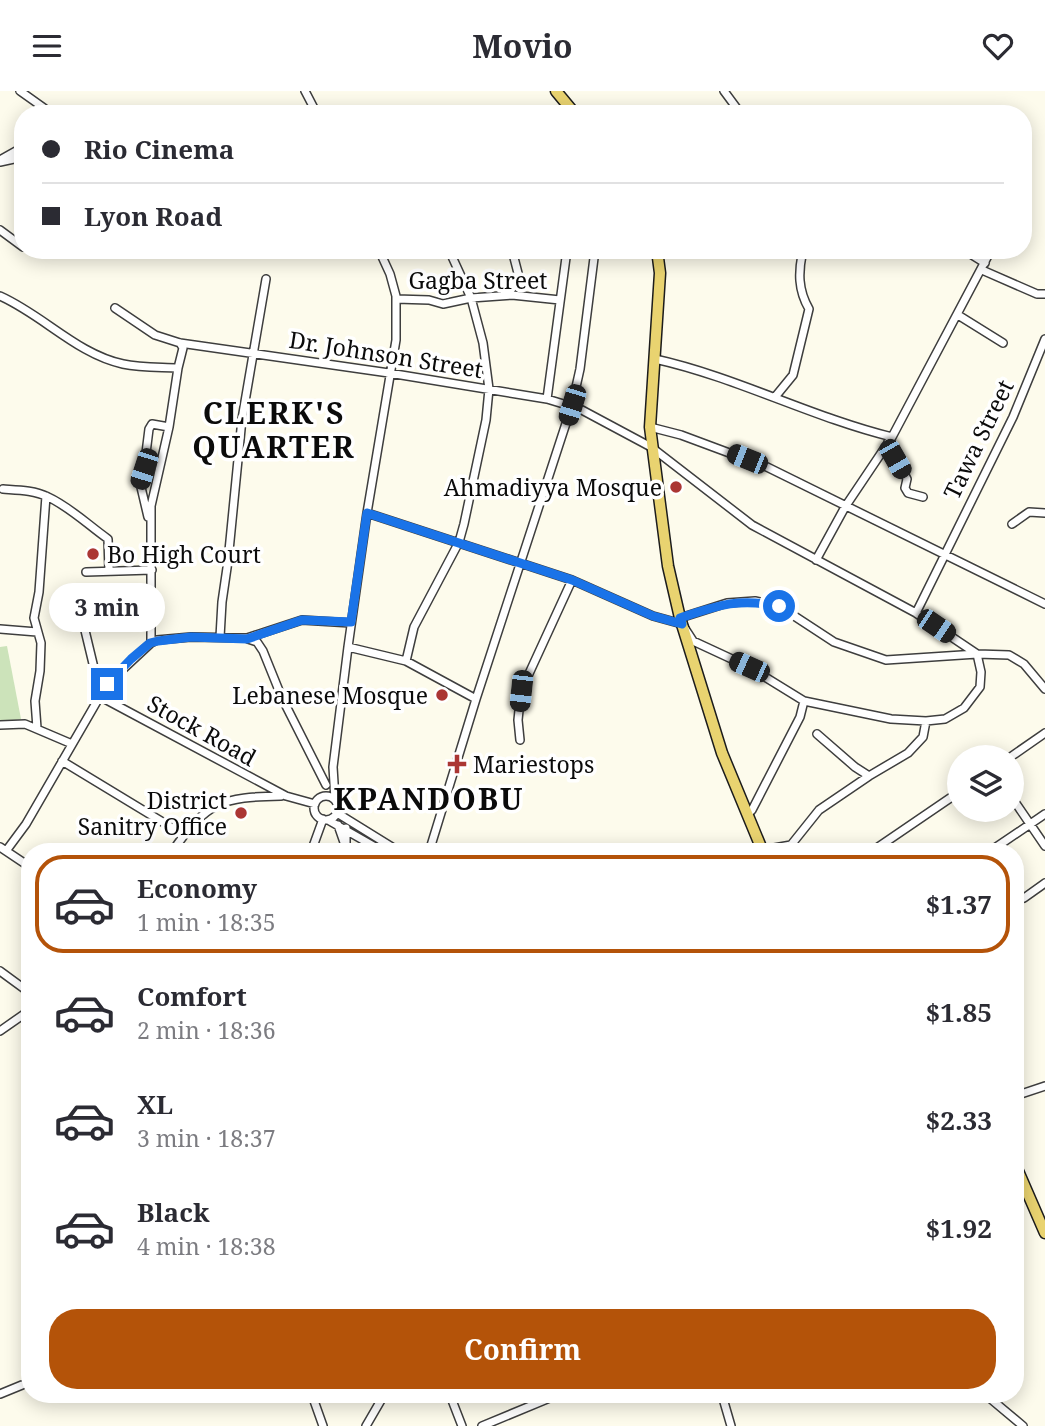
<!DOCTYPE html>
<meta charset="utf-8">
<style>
body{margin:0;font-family:"Noto Serif",serif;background:#f2f2f3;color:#2b2b33;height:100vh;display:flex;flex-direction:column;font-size:26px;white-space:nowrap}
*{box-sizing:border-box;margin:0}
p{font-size:23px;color:#7c7c81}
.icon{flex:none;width:38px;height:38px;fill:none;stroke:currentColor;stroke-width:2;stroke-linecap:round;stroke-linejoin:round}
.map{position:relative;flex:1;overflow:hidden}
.side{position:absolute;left:21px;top:752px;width:1003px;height:560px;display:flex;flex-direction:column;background:#fff;border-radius:28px;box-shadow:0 4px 18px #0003}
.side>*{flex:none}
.hud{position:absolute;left:14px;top:14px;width:1018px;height:154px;border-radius:28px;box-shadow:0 4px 18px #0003;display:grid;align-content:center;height:154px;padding:0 28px;background:#fff}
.buttons{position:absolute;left:947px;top:654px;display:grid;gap:14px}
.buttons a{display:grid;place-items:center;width:77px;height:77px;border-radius:50%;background:#fff;box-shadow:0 4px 18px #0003;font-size:35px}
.end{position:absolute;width:32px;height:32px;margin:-16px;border:9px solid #1a73e8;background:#fff;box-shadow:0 0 0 4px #fff}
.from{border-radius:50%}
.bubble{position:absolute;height:49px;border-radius:24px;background:#fff;box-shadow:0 4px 18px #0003;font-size:23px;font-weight:700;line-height:49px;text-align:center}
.car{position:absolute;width:21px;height:42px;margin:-21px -10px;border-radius:9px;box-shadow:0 0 5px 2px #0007;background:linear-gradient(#222 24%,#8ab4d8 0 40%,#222 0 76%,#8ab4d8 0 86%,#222 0)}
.hud b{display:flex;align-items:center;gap:24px;height:66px;font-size:26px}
.hud b+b{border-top:2px solid #e1e1e2}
.hud i{width:18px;height:18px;background:#2b2b33}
ul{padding:12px 0 0;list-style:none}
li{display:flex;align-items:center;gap:21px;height:98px;margin:0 14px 10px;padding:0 14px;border:4px solid transparent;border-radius:28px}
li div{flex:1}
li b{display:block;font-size:26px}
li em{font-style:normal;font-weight:700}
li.selected{border-color:#b45309}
li>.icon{width:63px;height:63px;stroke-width:1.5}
.button{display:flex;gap:14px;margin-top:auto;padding:14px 28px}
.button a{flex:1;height:80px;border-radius:28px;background:#b45309;color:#fff;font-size:28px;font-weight:700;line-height:80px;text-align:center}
header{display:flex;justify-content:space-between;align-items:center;height:91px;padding:0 28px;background:#fff;font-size:32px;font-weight:700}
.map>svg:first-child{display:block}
.green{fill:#cce3ba}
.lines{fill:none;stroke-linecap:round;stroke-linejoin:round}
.minor-casing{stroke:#3e3e3e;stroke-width:10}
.major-casing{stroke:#1c1c1c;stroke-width:13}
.minor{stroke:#fff;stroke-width:7}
.major{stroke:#e9d370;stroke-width:10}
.route{stroke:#1a73e8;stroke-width:9}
.poi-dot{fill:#ab3634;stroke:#fff;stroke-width:2.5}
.labels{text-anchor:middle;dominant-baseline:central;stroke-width:7;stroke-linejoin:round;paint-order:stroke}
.street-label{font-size:23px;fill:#0b0b0b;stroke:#fff}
.poi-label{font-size:23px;fill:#0b0b0b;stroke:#fff;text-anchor:end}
.district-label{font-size:30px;font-weight:bold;letter-spacing:2px;fill:#0b0b0b;stroke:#fff}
</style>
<header><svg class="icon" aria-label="menu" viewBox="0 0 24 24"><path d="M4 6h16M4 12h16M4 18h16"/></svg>Movio<svg class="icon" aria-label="heart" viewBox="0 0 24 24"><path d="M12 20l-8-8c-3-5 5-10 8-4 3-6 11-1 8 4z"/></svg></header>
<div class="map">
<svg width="1045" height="1335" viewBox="0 0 1045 1335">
<rect width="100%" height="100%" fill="#fdfbec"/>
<path class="green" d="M7,555L21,628L0,632V556Z"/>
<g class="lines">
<defs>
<path id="minor" d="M20,0L44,17L47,23
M305,0L317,23
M724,0L741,23
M0,69L23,56
M0,71L23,66
M0,139L23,156
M139,159L140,162
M964,159L985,172
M982,179L1037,203H1045
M503,204L512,197L519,186L512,159
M0,205C43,224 77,263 123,273C141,277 160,276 178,277
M396,208L429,209L443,213L471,207L512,204L560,209
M115,217L155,244L180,252L389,282L547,308L580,318L651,356L752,434L916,522L977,563L1009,564L1024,573L1045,598
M958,224L1003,252
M655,268C736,286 811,326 892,346
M775,306L793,284L809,218C798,199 798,181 803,159
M547,308L567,159
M650,336L681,344L767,376L1045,513
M888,351L907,388L905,397L908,402L923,406
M3,398C17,399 34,399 48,406C70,416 88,434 108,448L109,480
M367,422L572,489L653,525L682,533L693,550L749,576L804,610L891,628L926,630L945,628L964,617L980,596L981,581L977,563L886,569L834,551L779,515L755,510L727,512L680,527
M148,426L140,392L144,378L149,338L152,333L169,336
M1012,433L1029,421L1045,422
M816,469L845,416L892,346L991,159
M86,481L152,479
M76,502L95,581L107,593
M916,522L1013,326L1045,248
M0,538L37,541
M220,546L222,511L228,470L242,328L266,188
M248,548L257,551L263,560L282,607L326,694
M151,552V415L169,336L178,277L183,257L180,252
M348,556L406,570L476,608
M406,570L414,536L459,451L464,433L486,329L489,298L483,252L471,207L449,159
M101,606L286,705L315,713
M0,634L25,633L72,653
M37,637L35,610L40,580L41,552L34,527L39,501L46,405
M817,643L855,676L869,685
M520,649L518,629L521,600L572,489
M1009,667L1045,642
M62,670L184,744
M314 717a12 12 0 1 1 24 0a12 12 0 1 1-24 0Z
M335,708L333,676L348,556L367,422L396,249V205L390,183L379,159
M1015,711L1045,755
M337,722L400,761
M747,724L752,719L800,626L804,610
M328,729L384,761
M338,734L346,757
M0,756L30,776
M346,758V737
M762,759L791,754L819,719L869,685L908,662L923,646L926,630
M6,760L26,733L107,593L151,552L157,549L191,546L247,547L302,529L351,532
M172,761C206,711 222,706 281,705
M311,761L323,728
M429,761L476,608L572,314L580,278L595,159
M871,761L959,701
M989,761L1045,723
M1015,809L1024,807L1045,792
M0,880L30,902
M0,940L30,919
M1015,1005L1045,995
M0,1303L22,1294
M312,1304L323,1335
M450,1304L462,1335
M722,1304L731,1335
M986,1304L1023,1335
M366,1335L384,1304
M482,1335L557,1304"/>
<path id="major" d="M556,0L575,23
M657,159L660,182L650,336L668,475L680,527L722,662L763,761
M1015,1073L1045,1142"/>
</defs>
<use href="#minor" class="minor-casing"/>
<use href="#major" class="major-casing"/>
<use href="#minor" class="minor"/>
<use href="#major" class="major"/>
</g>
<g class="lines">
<path class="route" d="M107,593L131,568L150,552L158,550L191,546L247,548L302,529L351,531L367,422L572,489L653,525L682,533L680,527C719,514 738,507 779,515"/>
</g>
<g class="poi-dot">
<circle cx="676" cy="396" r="7"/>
<circle cx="93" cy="463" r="7"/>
<circle cx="442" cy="604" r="7"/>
<path d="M453.5 662.5h7v7h7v7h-7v7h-7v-7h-7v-7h7z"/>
<circle cx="241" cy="722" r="7"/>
</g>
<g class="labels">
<g class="street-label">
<text x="478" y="189">Gagba Street</text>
<text transform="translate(386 263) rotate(9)">Dr. Johnson Street</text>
<text transform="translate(978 348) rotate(-64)">Tawa Street</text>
<text transform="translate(202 639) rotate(29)">Stock Road</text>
</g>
<g class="poi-label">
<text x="662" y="396">Ahmadiyya Mosque</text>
<text x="107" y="463" text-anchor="start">Bo High Court</text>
<text x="428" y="604">Lebanese Mosque</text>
<text x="473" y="673" text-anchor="start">Mariestops</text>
<text x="227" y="709">District<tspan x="227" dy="26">Sanitry Office</tspan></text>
</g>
<g class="district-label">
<text x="274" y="321">CLERK'S<tspan x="274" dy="34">QUARTER</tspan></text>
<text x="429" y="707">KPANDOBU</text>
</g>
</g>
</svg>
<div class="buttons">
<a><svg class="icon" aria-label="layers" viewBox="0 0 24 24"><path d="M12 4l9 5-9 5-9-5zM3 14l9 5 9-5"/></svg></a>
</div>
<i class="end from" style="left:779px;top:515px"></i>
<i class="end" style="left:107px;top:593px"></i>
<div class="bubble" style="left:49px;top:492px;width:116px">3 min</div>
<i class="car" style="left:572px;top:314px;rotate:197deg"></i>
<i class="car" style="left:747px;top:368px;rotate:292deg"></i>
<i class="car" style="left:895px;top:368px;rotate:150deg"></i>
<i class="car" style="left:144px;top:378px;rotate:198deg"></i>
<i class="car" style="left:936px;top:535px;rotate:124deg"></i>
<i class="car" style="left:749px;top:576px;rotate:294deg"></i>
<i class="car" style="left:521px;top:600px;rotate:186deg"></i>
<div class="hud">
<b><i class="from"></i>Rio Cinema</b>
<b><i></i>Lyon Road</b>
</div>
<section class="side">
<ul>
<li class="selected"><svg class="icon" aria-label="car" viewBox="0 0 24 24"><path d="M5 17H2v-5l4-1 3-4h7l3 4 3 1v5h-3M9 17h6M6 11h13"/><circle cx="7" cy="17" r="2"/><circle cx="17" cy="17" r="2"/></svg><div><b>Economy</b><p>1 min · 18:35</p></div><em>$1.37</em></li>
<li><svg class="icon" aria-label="car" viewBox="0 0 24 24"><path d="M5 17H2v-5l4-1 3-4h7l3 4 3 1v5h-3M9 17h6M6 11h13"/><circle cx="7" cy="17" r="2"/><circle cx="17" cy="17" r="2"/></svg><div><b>Comfort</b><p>2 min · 18:36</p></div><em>$1.85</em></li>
<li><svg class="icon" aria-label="car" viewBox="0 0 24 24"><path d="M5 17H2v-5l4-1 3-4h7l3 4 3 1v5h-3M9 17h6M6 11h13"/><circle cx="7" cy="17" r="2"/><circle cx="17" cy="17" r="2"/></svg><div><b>XL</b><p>3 min · 18:37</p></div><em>$2.33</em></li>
<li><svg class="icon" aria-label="car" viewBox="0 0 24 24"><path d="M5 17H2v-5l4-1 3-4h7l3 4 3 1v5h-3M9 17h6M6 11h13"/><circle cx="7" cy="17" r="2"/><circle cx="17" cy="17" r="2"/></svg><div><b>Black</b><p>4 min · 18:38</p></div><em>$1.92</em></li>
</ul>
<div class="button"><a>Confirm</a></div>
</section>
</div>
